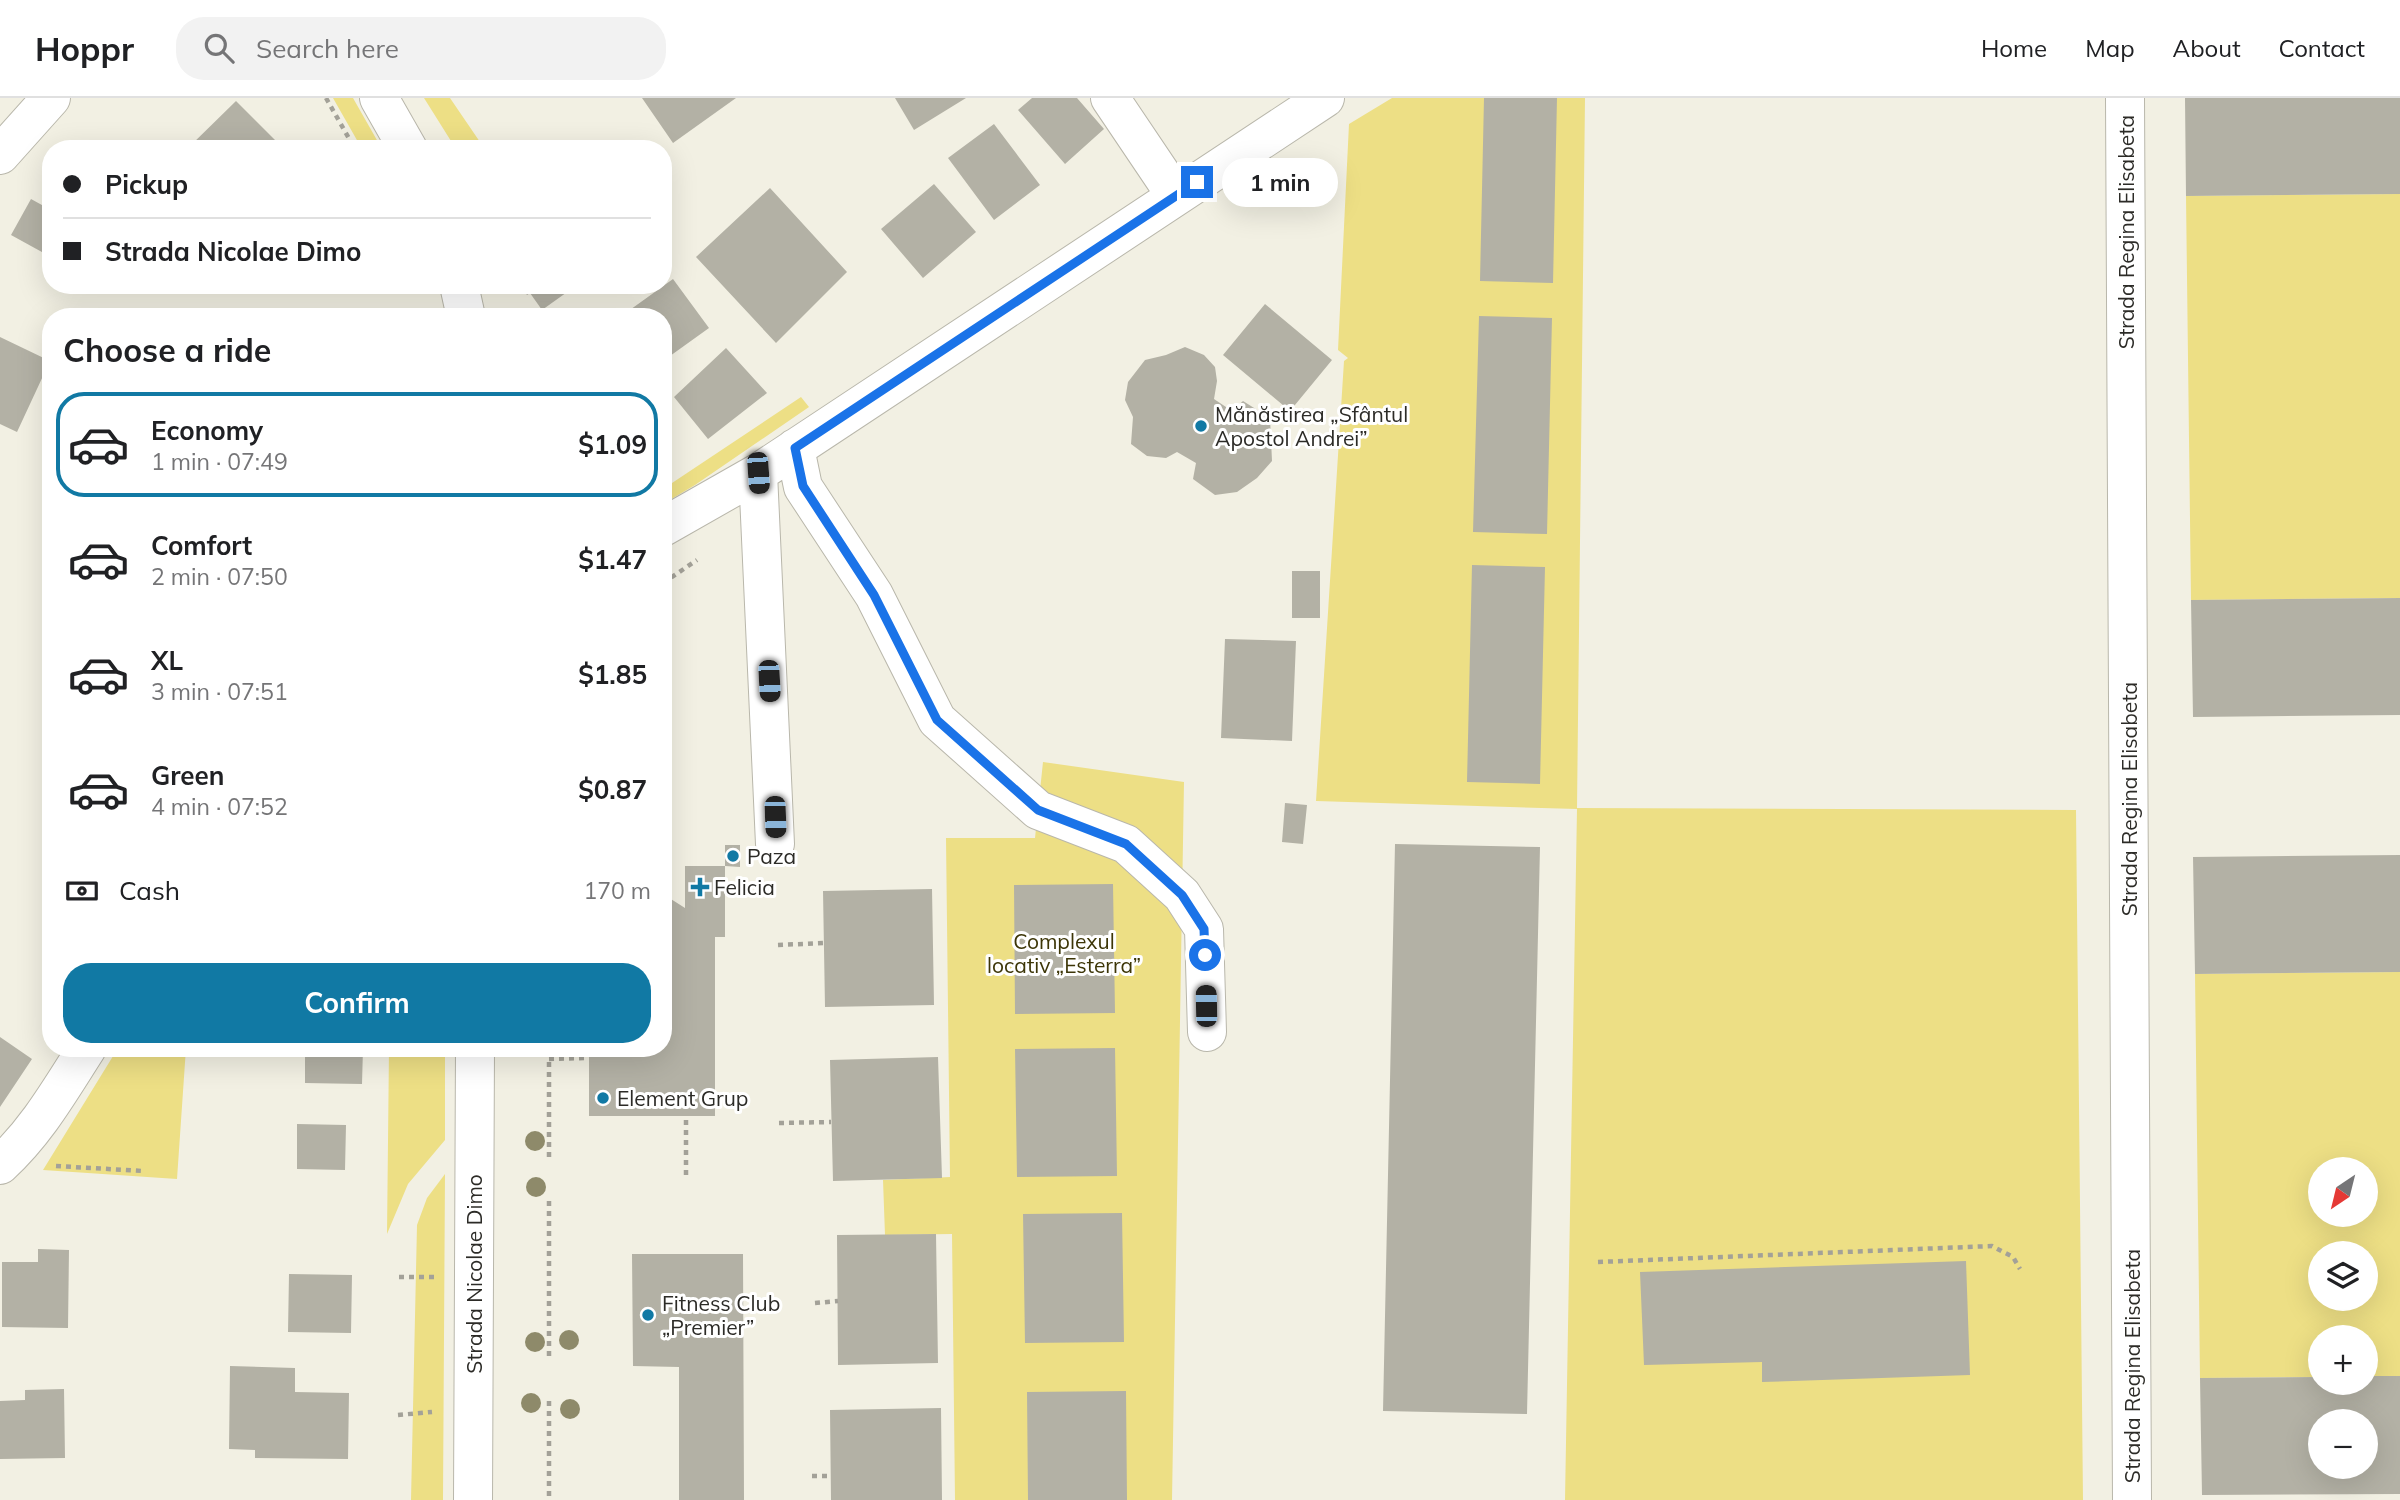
<!DOCTYPE html>
<meta charset="utf-8">
<style>
body{margin:0;font-family:Mulish,sans-serif;background:#f2f2f2;color:#202124;height:100vh;display:flex;flex-direction:column;font-size:26px;white-space:nowrap}
*{box-sizing:border-box;margin:0}
p{font-size:23px;color:#757577}
.icon{flex:none;width:38px;height:38px;fill:none;stroke:currentColor;stroke-width:2;stroke-linecap:round;stroke-linejoin:round}
.map{position:relative;flex:1;overflow:hidden}
.panel{position:absolute;left:42px;top:210px;width:630px;height:749px;display:flex;flex-direction:column;background:#fff;border-radius:28px;box-shadow:0 7px 28px #0002}
.panel>*{flex:none}
.hud{position:absolute;left:42px;top:42px;width:630px;height:154px;border-radius:28px;box-shadow:0 7px 28px #0002;display:grid;align-content:center;height:154px;padding:0 21px;background:#fff}
.needle{width:46px;rotate:215deg}
.fabs{position:absolute;left:2308px;top:1059px;display:grid;gap:14px}
.fabs a{display:grid;place-items:center;width:70px;height:70px;border-radius:50%;background:#fff;box-shadow:0 7px 28px #0002;font-size:35px}
.end{position:absolute;width:32px;height:32px;margin:-16px;border:9px solid #1a73e8;background:#fff;box-shadow:0 0 0 4px #fff}
.from{border-radius:50%}
.bubble{position:absolute;height:49px;border-radius:24px;background:#fff;box-shadow:0 7px 28px #0002;font-size:23px;font-weight:700;line-height:49px;text-align:center}
.car{position:absolute;width:21px;height:42px;margin:-21px -10px;border-radius:9px;box-shadow:0 0 5px 2px #0007;background:linear-gradient(#222 24%,#8ab4d8 0 40%,#222 0 76%,#8ab4d8 0 86%,#222 0)}
.hud b{display:flex;align-items:center;gap:24px;height:66px;font-size:26px}
.hud b+b{border-top:2px solid #e0e0e0}
.hud i{width:18px;height:18px;background:#202124}
ul{padding:0;list-style:none}
li{display:flex;align-items:center;gap:21px;height:105px;margin:0 14px 10px;padding:0 7px;border:4px solid transparent;border-radius:28px}
li div{flex:1}
li b{display:block;font-size:26px}
li em{font-style:normal;font-weight:700}
li.active{border-color:#1179a4}
li>.icon{width:63px;height:63px;stroke-width:1.5}
h2{padding:0 21px;font-size:32px;line-height:84px}
.pay{display:flex;align-items:center;gap:18px;height:77px;padding:0 21px;font-size:26px}
.pay p{margin-inline-start:auto}
.button{display:flex;gap:14px;margin-top:auto;padding:14px 21px}
.button a{flex:1;height:80px;border-radius:28px;background:#1179a4;color:#fff;font-size:28px;font-weight:700;line-height:80px;text-align:center}
header{display:flex;align-items:center;gap:42px;box-sizing:border-box;height:98px;padding:0 35px;background:#fff;border-bottom:2px solid #e0e0e0}
header strong{font-size:33px}
nav{display:flex;gap:38px;margin-inline-start:auto;font-size:24px}
.search{width:490px;height:63px;background:#f2f2f2;display:flex;align-items:center;gap:18px;box-sizing:border-box;padding:0 24px;border-radius:28px;color:#757577;font-size:26px}
.map>svg:first-child{display:block}
.green{fill:#eddf85;fill-rule:evenodd}
.building{fill:#b3b1a5;fill-rule:evenodd}
.lines{fill:none;stroke-linecap:round;stroke-linejoin:round}
.minor-casing{stroke:#b9b7ab;stroke-width:40}
.path{stroke:#a3a198;stroke-width:4.5;stroke-dasharray:5 5;stroke-linecap:butt}
.minor{stroke:#fff;stroke-width:38}
.tree{fill:#8e8a6a}
.route{stroke:#1a73e8;stroke-width:9}
.poi-dot{fill:#1179a4;stroke:#fff;stroke-width:2.5}
.labels{text-anchor:middle;dominant-baseline:central;stroke-width:6;stroke-linejoin:round;paint-order:stroke}
.street-label{font-size:21px;fill:#2c2b27;stroke:#fff}
.poi-label{font-size:21px;fill:#2c2b27;stroke:#fff;text-anchor:start}
.park-label{font-size:21px;fill:#3d3607;stroke:#fff}
</style>
<header>
<strong>Hoppr</strong>
<div class="search"><svg class="icon" aria-label="search" viewBox="0 0 24 24"><circle cx="10" cy="10" r="6"/><path d="M15 15l6 6"/></svg>Search here</div>
<nav><a>Home</a><a>Map</a><a>About</a><a>Contact</a></nav>
</header>
<div class="map">
<svg width="2400" height="1402" viewBox="0 0 2400 1402">
<rect width="100%" height="100%" fill="#f2f0e3"/>
<path class="green" d="M333,0H353L382,51H362Z
M424,0H450L480,44L482,51H456Z
M1392,0H1585L1577,710L2076,712L2083,1402H1565L1577,711L1316,703L1344,263L1348,260L1338,252L1349,26Z
M2400,96V500L2191,502L2186,98Z
M801,299L809,309L695,387L663,406V391Z
M1043,664L1184,684L1172,1402H955L952,1136L885,1137L883,1082L950,1079L946,740H1035Z
M2400,874V1278H2366V1239H2320V1279L2200,1280L2195,876ZM2320,1071H2366V1116H2320ZM2320,1155H2366V1200H2320Z
M118,950H186L177,1081L43,1072Z
M389,950H445V1042L408,1086L387,1136Z
M445,1076L443,1402H411L417,1127L427,1100Z"/>
<path class="building" d="M642,0H736L673,45Z
M895,0H966L914,32Z
M1032,0H1077L1104,31L1065,66L1018,12Z
M1484,0H1557L1553,185L1480,183Z
M2185,0H2400V96L2186,98Z
M236,3L280,47L276,51H187Z
M994,26L1040,87L994,122L948,60Z
M934,86L976,134L923,180L881,131Z
M770,90L847,174L776,245L696,159Z
M31,101L51,112V159L11,137Z
M673,181L709,230L663,263V219H620Z
M520,187H577L542,212L530,195L527,197Z
M1265,206L1332,262L1290,313L1223,257Z
M1479,218L1552,220L1547,436L1473,434Z
M0,239L50,263L17,334L0,326Z
M1185,249L1204,257L1215,269L1217,283L1214,301L1232,313L1243,303L1270,320L1272,363L1257,380L1237,394L1215,397L1193,381L1196,365L1177,354L1166,360L1147,358L1131,346L1133,319L1125,302L1128,284L1145,262L1166,257Z
M726,250L767,295L708,341L674,299Z
M1472,467L1545,469L1540,686L1467,684Z
M1292,473H1320V520H1292Z
M2400,500V617L2193,619L2191,502Z
M1225,541L1296,543L1292,643L1221,640Z
M1285,705L1307,707L1303,746L1282,744Z
M1395,746L1540,749L1527,1316L1383,1313Z
M725,747H740V769L725,768Z
M2400,757V874L2195,876L2193,759Z
M685,768H725V839H715V1018H589V950H663V796L685,810Z
M1113,786L1115,915L1015,916L1014,787Z
M932,791L934,907L825,909L823,793Z
M0,939L32,961L0,1009Z
M305,950H363L362,986L305,985Z
M1115,950L1117,1078L1017,1079L1015,951Z
M938,959L942,1080L833,1083L830,962Z
M297,1026L346,1027L345,1072L297,1071Z
M1122,1115L1124,1244L1025,1245L1023,1116Z
M936,1136L938,1265L838,1267L837,1137Z
M38,1151L69,1152L68,1230L2,1229V1164H38Z
M632,1156H743L744,1402H679V1269L633,1268Z
M1966,1163L1970,1277L1762,1284V1264L1644,1267L1640,1174Z
M289,1176L352,1177L351,1235L288,1234Z
M230,1268L295,1270V1294L349,1295L348,1361L255,1360V1352L229,1351Z
M2366,1278H2400V1396L2202,1397L2200,1280L2320,1279V1284H2366ZM2320,1323H2366V1368H2320Z
M64,1291L65,1360L0,1361V1303L25,1302V1292Z
M1126,1293L1127,1402H1028L1027,1294Z
M941,1310L942,1402H831L830,1312Z"/>
<g class="lines">
<defs>
<path id="minor" d="M379,0L408,51
M1110,0L1176,98
M2125,0L2132,1402
M0,57L51,0
M459,187L466,219
M795,350L803,389L874,497L937,622L1038,712L1126,746L1182,797L1204,831L1207,934
M758,375L775,746
M663,429L758,375L1325,0
M0,1067C37,1033 60,992 87,950
M473,1402L475,950"/>
</defs>
<use href="#minor" class="minor-casing"/>
<path class="path" d="M326,0L355,51
M663,485L697,462
M778,847L824,845
M549,961L589,960
M779,1025L831,1024
M549,1059V950
M56,1068L143,1073
M686,1077V1018
M1598,1164L1992,1148L2013,1159L2020,1171
M399,1179H434
M815,1205L838,1203
M549,1258V1102
M549,1303V1402
M398,1317L432,1314
M812,1378H831"/>
<use href="#minor" class="minor"/>
</g>
<g class="tree">
<circle cx="535" cy="1043" r="10"/>
<circle cx="536" cy="1089" r="10"/>
<circle cx="569" cy="1242" r="10"/>
<circle cx="535" cy="1244" r="10"/>
<circle cx="531" cy="1305" r="10"/>
<circle cx="570" cy="1311" r="10"/>
</g>
<g class="lines">
<path class="route" d="M1197,84L795,350L803,388L874,497L937,622L1038,712L1126,746L1182,797L1204,831L1205,857"/>
</g>
<g class="poi-dot">
<circle cx="1201" cy="328" r="7"/>
<circle cx="733" cy="758" r="7"/>
<path d="M696.5 778.5h7v7h7v7h-7v7h-7v-7h-7v-7h7z"/>
<circle cx="603" cy="1000" r="7"/>
<circle cx="648" cy="1217" r="7"/>
</g>
<g class="labels">
<g class="street-label">
<text transform="translate(2126 134) rotate(-90)">Strada Regina Elisabeta</text>
<text transform="translate(2129 701) rotate(-90)">Strada Regina Elisabeta</text>
<text transform="translate(474 1176) rotate(-90)">Strada Nicolae Dimo</text>
<text transform="translate(2132 1268) rotate(-90)">Strada Regina Elisabeta</text>
</g>
<g class="poi-label">
<text x="1215" y="316">Mănăstirea „Sfântul<tspan x="1215" dy="24">Apostol Andrei”</tspan></text>
<text x="747" y="758">Paza</text>
<text x="714" y="789">Felicia</text>
<text x="617" y="1000">Element Grup</text>
<text x="662" y="1205">Fitness Club<tspan x="662" dy="24">„Premier”</tspan></text>
</g>
<g class="park-label">
<text x="1064" y="843">Complexul<tspan x="1064" dy="24">locativ „Esterra”</tspan></text>
</g>
</g>
</svg>
<div class="fabs">
<a><svg class="needle" viewBox="-14 -14 28 28"><path d="M0-13l5 13h-10z" fill="#e53935"/><path d="M0 13l5-13h-10z" fill="#757577"/></svg></a>
<a><svg class="icon" aria-label="layers" viewBox="0 0 24 24"><path d="M12 4l9 5-9 5-9-5zM3 14l9 5 9-5"/></svg></a>
<a>+</a>
<a>−</a>
</div>
<i class="end from" style="left:1205px;top:857px"></i>
<i class="end" style="left:1197px;top:84px"></i>
<div class="bubble" style="left:1222px;top:60px;width:116px">1 min</div>
<i class="car" style="left:758px;top:375px;rotate:176deg"></i>
<i class="car" style="left:769px;top:583px;rotate:177deg"></i>
<i class="car" style="left:775px;top:719px;rotate:178deg"></i>
<i class="car" style="left:1206px;top:908px;rotate:359deg"></i>
<div class="hud">
<b><i class="from"></i>Pickup</b>
<b><i></i>Strada Nicolae Dimo</b>
</div>
<section class="panel">
<h2>Choose a ride</h2>
<ul>
<li class="active"><svg class="icon" aria-label="car" viewBox="0 0 24 24"><path d="M5 17H2v-5l4-1 3-4h7l3 4 3 1v5h-3M9 17h6M6 11h13"/><circle cx="7" cy="17" r="2"/><circle cx="17" cy="17" r="2"/></svg><div><b>Economy</b><p>1 min · 07:49</p></div><em>$1.09</em></li>
<li><svg class="icon" aria-label="car" viewBox="0 0 24 24"><path d="M5 17H2v-5l4-1 3-4h7l3 4 3 1v5h-3M9 17h6M6 11h13"/><circle cx="7" cy="17" r="2"/><circle cx="17" cy="17" r="2"/></svg><div><b>Comfort</b><p>2 min · 07:50</p></div><em>$1.47</em></li>
<li><svg class="icon" aria-label="car" viewBox="0 0 24 24"><path d="M5 17H2v-5l4-1 3-4h7l3 4 3 1v5h-3M9 17h6M6 11h13"/><circle cx="7" cy="17" r="2"/><circle cx="17" cy="17" r="2"/></svg><div><b>XL</b><p>3 min · 07:51</p></div><em>$1.85</em></li>
<li><svg class="icon" aria-label="car" viewBox="0 0 24 24"><path d="M5 17H2v-5l4-1 3-4h7l3 4 3 1v5h-3M9 17h6M6 11h13"/><circle cx="7" cy="17" r="2"/><circle cx="17" cy="17" r="2"/></svg><div><b>Green</b><p>4 min · 07:52</p></div><em>$0.87</em></li>
</ul>
<div class="pay"><svg class="icon" aria-label="cash" viewBox="0 0 24 24"><path d="M3 7h18v10H3z"/><circle cx="12" cy="12" r="2"/></svg>Cash<p>170 m</p></div>
<div class="button"><a>Confirm</a></div>
</section>
</div>
